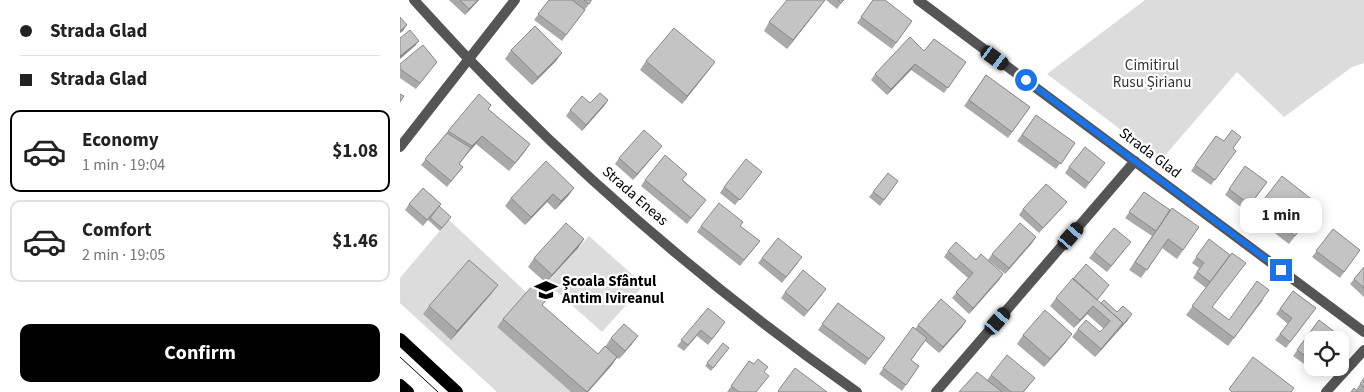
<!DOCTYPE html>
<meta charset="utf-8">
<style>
body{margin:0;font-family:"Source Sans 3",sans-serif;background:#f6f6f6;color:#222;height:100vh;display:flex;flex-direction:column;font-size:19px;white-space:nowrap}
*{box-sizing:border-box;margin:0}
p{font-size:16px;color:#767676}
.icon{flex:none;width:28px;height:28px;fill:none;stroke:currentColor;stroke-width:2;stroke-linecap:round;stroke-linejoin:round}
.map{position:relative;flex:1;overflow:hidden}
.drawer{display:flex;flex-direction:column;background:#fff;width:400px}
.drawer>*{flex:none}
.hud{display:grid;align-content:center;height:110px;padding:0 20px;background:#fff}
.buttons{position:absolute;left:904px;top:331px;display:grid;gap:10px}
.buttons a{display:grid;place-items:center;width:45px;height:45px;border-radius:10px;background:#fff;box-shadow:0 2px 12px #0003;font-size:25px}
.end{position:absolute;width:22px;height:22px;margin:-11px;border:6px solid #1a73e8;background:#fff;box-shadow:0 0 0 2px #fff}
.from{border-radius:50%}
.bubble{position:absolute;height:35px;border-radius:10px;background:#fff;box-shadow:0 2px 12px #0003;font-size:16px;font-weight:700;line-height:35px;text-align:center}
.car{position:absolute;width:15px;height:30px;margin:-15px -8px;border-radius:6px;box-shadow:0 0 4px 1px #0007;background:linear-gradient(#222 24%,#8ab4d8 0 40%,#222 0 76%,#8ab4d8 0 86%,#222 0)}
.hud b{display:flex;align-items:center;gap:18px;height:48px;font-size:19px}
.hud b+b{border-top:1px solid #e0e0e0}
.hud i{width:12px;height:12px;background:#222}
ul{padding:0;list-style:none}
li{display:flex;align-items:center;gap:15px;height:82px;margin:0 10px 8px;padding:0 10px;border:2px solid #e0e0e0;border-radius:10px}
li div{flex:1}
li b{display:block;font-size:19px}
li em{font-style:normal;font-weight:700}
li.selected{border-color:#000}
li>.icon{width:45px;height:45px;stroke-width:1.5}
.primary-button{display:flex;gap:10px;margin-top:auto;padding:10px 20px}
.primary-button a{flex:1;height:58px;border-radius:10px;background:#000;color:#fff;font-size:20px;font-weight:700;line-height:58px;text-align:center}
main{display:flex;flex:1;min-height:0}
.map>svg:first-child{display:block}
.green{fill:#dcdcdc}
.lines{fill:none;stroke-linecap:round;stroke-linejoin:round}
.street{stroke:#555;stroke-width:10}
.primary{stroke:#000;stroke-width:12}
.tram{stroke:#000;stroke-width:1}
.wall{fill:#a9a9a9}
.shaded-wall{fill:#898989}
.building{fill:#c4c4c4;stroke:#898989}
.route{stroke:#1a73e8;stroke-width:6}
.labels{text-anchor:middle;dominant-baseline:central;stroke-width:4.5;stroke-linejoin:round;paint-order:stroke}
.park-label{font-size:15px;fill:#333;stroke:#fff}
.street-label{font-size:15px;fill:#000;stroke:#fff}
.poi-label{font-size:15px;font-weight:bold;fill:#000;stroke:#fff;text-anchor:start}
</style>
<main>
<section class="drawer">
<div class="hud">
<b><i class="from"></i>Strada Glad</b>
<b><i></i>Strada Glad</b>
</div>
<ul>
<li class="selected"><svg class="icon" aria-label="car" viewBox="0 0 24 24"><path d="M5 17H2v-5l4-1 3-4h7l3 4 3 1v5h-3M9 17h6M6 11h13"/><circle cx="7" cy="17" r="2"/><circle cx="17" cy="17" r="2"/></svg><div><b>Economy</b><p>1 min · 19:04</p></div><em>$1.08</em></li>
<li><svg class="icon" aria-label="car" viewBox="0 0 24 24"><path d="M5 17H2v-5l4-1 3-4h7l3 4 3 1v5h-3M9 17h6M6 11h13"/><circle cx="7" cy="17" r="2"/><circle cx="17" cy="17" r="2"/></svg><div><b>Comfort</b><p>2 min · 19:05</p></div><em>$1.46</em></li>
</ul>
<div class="primary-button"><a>Confirm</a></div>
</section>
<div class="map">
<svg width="964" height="392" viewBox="0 0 964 392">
<rect width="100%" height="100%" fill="#fff"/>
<path class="green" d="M745,0H964V63L952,67L884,117L837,72L761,160L647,74Z
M49,220L127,293L97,327L171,392H97L0,303V278Z
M189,236L244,285L202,332L147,283Z"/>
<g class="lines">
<path class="street" d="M14,0C145,146 296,279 457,392
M518,0L964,332
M0,147L115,0
M536,392L735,161
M926,392L964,350"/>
<path class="primary" d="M0,339L57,392
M0,385L8,392"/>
<path class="tram" d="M0,357L38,392"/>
</g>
<path class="wall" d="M49,0H79L65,15Z
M149,0H192L162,41L134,20Z
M425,0L387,49L364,31L369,22Z
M426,0H444L437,9Z
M473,0L512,21L492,49L457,23Z
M111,50L156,61L132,85L105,59Z
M524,51L566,62L544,93L511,70L487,95L471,80L475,74Z
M246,61L309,70L282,104L240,70Z
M37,62L16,89L0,78V64Z
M586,75L630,107L608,138L564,106Z
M208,100L204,106L182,131L166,116L170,110L190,103Z
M91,105L88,109L130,144L109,171L76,144L67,154L59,164L63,167L47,187L21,165L48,131Z
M636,115L675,143L656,169L617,141Z
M816,136L836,151L811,185L791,171Z
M262,146L257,152L233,180L215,164L219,158Z
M705,163L685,189L665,173L669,167Z
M362,172L335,205L320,193L324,187Z
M245,180H283L306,200L287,224L241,186Z
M498,181L480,206L469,197L473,192Z
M867,182L846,211L825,195L829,189Z
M174,188L168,196L155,210L147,202L125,225L105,206L111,198Z
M744,192L770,210L799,227L777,259L762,248L741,278L729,270L752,236L725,218Z
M667,202L662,208L639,233L619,215L623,209Z
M9,204L39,206L49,220L40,231L28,220L23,226L5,210Z
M919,205L889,244L852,216L858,207Z
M301,226H340L360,241L340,266L297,232Z
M933,229L960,250L940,278L912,257Z
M636,237L632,243L605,274L588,260L592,254Z
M184,239L178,248L146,283L128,267L134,258Z
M809,239L813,308L829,320L864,299L828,346L786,315L806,288L793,278L799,268L792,263Z
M731,242L707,272L689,258L694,252Z
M548,251L576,260L603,274L599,280L569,314L552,298L568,278L544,257Z
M362,258L398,263L382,283L358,263Z
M964,267V297L950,284Z
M98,285L92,293L51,340L23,314L29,306Z
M705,291L697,300L701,303L717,312L728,320L695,357L672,337L678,329L700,332L704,329L687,314L674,328L650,306L656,298Z
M893,291L916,308L886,348L875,340L888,324L876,314Z
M385,292L422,295L404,317L381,298Z
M438,303L485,338L465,365L418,330Z
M143,306L198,354L205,347L211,338L232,344L219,359L217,358L211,366L188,392H171L97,327L103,319Z
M308,308L321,328L308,345L297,336L284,351L277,346Z
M919,320L912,340V368H917L914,371L893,356Z
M518,325L562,327L539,353L525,341L511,360L519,366L502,391L479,374L513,327L515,329Z
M623,335L666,342L644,367L617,344Z
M323,343L329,348L311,371L305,366Z
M349,361L364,372L357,392H327Z
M591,375L635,378L624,392H559L587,380Z
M964,378V392H958L956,390Z"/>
<path class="shaded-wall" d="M78,0H79L65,15L69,9Z
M425,0L420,7L387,49L393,40Z
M7,25L3,31L0,33V31Z
M19,41L15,46L0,59V56Z
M162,53L156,61L132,85L138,77Z
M315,62L309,70L282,104L287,96Z
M515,64L511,70L487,95L491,89Z
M208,100L204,106L182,131L186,125Z
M82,136L76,144L67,154L55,170L72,146Z
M130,144L124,153L109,171L115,163Z
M262,146L257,152L233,180L237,174Z
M174,188L168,196L155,210L161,201Z
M153,194L147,202L125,225L131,217Z
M636,237L632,243L605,274L609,268Z
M184,239L178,248L146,283L152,275Z
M603,274L599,280L569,314L573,308Z
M98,285L92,293L51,340L57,331Z
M693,306L687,314L674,328L680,320Z
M732,314L728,320L695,357L701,349Z
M566,321L562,327L539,353L543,347Z
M672,334L666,342L644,367L650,359Z
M238,336L232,344L219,359L225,351Z
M217,357L211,366L188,392H187Z"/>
<path class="building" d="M60,0H78L69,9Z
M149,0H172L185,10L166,35L138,14Z
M184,0H191L189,4Z
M387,0H425L393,40L369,22Z
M438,0H444L441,3Z
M473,0H485L512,21L496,43L461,17Z
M0,17L7,25L0,31Z
M135,26L162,53L138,77L111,50Z
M274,28L315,62L287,96L246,61Z
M10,30L19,41L0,56V38Z
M510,37L524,51L534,39L566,62L548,88L515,64L491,89L475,74Z
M23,45L37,62L20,83L0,69V64Z
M586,75L630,107L612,132L569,100Z
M200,93L208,100L186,125L170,110L182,96L190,103Z
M0,94L4,96L0,102Z
M79,94L91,105L88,109L130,144L115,163L82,136L72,146L48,131Z
M636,115L675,143L661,164L622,135Z
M244,130L262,146L237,174L219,158Z
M832,130L841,137L833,148L836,151L815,180L795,165L816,136L824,141Z
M47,133L71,148L59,164L63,167L51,181L25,159Z
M685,147L705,163L689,183L669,167Z
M265,155L287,174L282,180L306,200L291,218L245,180Z
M346,159L362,172L340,200L324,187Z
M146,161L174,188L161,201L153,194L131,217L111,198Z
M845,166L867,182L850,205L829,189Z
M488,173L498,181L484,200L473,192Z
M882,176L919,205L895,236L858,207Z
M646,184L667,202L643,228L623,209Z
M23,188L41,204L27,220L9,204Z
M744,192L770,210L756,231L729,212Z
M319,203L343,222L340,226L360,241L344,260L301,226Z
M39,206L51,217L42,228L30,218Z
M772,208L799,227L783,250L768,239L747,270L735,262Z
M166,223L184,239L152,275L134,258Z
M620,223L636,237L609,268L592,254Z
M714,228L731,242L711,266L694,252Z
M933,229L960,250L944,272L916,251Z
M378,238L402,257L386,277L362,258Z
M809,239L830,255L810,282L797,272L804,263L796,257Z
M556,242L576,260L581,254L603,274L573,308L556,292L573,273L548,251Z
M832,253L846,263L812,307L829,320L857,281L869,290L834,338L792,306Z
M69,260L98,285L57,331L29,306Z
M686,264L709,285L697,300L673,279Z
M964,267V288L954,279Z
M403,270L426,289L408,311L385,292Z
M673,278L723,323L701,349L678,329L686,320L700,332L710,321L693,306L680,320L656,298Z
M133,285L148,298L142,305L198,354L205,346L217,357L187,392L103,319Z
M893,291L916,308L890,342L880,334L892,318L880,309Z
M541,299L566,321L543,347L518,325Z
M704,300L717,312L723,306L732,314L722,326L723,323L701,303Z
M438,303L485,338L469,359L422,324Z
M308,308L325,322L312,339L301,330L288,345L281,340Z
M645,310L672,334L650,359L623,335Z
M919,320L940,336L937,340H912V361L897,350Z
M224,324L238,336L225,351L211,338Z
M513,327L527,338L511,360L519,366L506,385L483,368Z
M323,343L329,348L313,368L307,363Z
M607,355L635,378L623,392H611L591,375Z
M853,357L894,388L891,392H832L829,389Z
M358,359L368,367L364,372L369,376L356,392H339L331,386L349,361L354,364Z
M395,368L427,392H379L378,391Z
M577,372L602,392H559Z
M964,378V387L960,384Z
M954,388L958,392H951Z"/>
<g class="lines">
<path class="route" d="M626,80L881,270"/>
</g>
<defs>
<symbol id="school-bare" viewBox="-9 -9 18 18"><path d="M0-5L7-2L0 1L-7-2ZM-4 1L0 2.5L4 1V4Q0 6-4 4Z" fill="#000" stroke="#fff" stroke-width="2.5" paint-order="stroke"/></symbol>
</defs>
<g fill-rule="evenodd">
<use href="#school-bare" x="130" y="274" width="32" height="32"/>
</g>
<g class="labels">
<g class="park-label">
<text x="752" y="65">Cimitirul<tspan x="752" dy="17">Rusu Șirianu</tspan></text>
</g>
<g class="street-label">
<text transform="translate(750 153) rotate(37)">Strada Glad</text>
<text transform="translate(235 196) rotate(41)">Strada Eneas</text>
</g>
<g class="poi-label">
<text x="162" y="281">Școala Sfântul<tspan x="162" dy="17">Antim Ivireanul</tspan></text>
</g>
</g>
</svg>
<div class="buttons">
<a><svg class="icon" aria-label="locate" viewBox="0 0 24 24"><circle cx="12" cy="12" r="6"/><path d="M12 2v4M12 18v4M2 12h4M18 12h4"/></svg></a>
</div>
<i class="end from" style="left:626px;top:80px"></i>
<i class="end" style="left:881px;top:270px"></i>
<div class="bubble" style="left:840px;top:198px;width:82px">1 min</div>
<i class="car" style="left:595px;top:58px;rotate:126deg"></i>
<i class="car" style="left:671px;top:236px;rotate:41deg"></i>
<i class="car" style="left:598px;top:321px;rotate:41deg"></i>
</div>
</main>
